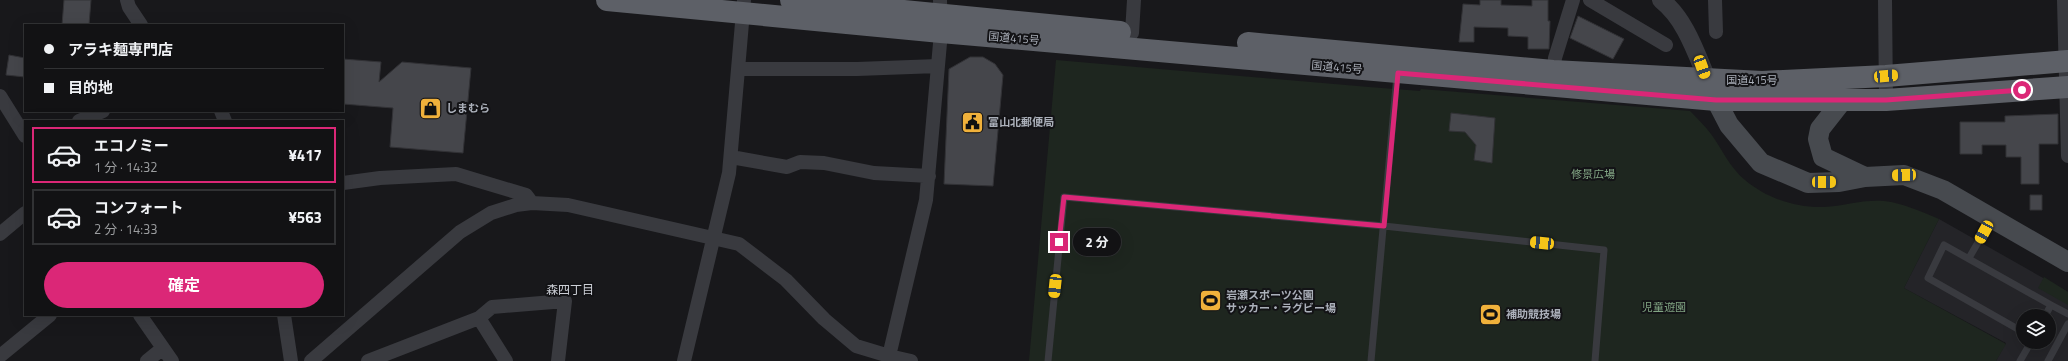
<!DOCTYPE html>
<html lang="ja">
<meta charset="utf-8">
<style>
body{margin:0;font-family:"Titillium Web","Noto Sans JP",sans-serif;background:#1b1b1d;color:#f1f3f6;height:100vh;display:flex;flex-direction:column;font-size:15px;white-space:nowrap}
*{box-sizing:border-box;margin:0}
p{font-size:13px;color:#9c9ea0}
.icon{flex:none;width:22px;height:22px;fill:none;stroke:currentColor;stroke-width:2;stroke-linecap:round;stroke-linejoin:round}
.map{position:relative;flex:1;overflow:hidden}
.sheet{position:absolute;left:24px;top:120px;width:320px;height:196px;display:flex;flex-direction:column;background:#121214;border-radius:0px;box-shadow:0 4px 16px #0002,0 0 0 1px #313234}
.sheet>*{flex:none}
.top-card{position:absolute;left:24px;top:24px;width:320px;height:88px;border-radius:0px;box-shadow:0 4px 16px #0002,0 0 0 1px #313234;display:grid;align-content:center;height:88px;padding:0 20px;background:#121214}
.tools{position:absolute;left:2016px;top:309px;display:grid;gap:8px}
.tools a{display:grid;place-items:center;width:40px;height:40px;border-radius:50%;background:#121214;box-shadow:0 4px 16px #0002,0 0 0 1px #313234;font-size:20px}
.end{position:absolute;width:18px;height:18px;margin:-9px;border:5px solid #db2777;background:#fff;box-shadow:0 0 0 2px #fff}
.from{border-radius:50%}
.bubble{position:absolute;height:28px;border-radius:14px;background:#121214;box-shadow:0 4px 16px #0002,0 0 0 1px #313234;font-size:13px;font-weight:700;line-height:28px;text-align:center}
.car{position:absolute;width:12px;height:24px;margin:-12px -6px;border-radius:5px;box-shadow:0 0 3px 1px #0007;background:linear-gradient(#f5c518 24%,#345 0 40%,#f5c518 0 76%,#345 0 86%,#f5c518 0)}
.top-card b{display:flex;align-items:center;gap:14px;height:38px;font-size:15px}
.top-card b+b{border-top:1px solid #313234}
.top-card i{width:10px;height:10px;background:#f1f3f6}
ul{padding:7px 0 0;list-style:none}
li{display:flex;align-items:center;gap:12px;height:56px;margin:0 8px 6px;padding:0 12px;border:2px solid #313234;border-radius:0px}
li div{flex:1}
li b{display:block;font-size:15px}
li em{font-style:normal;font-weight:700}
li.selected{border-color:#db2777}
li>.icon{width:36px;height:36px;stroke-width:1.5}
.primary-button{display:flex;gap:8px;margin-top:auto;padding:8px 20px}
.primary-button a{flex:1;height:46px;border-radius:24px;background:#db2777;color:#fff;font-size:16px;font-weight:700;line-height:46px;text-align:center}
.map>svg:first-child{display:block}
.built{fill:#242428;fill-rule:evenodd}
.green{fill:#1e261f}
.building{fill:#45464b;stroke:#323236}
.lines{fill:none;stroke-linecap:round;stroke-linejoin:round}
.service{stroke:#393a3f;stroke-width:7}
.minor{stroke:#393a3f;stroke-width:14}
.tertiary{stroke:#393a3f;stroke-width:18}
.secondary{stroke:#474a4f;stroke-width:20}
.trunk{stroke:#5d6067;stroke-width:22}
.route{stroke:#db2777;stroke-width:5}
.labels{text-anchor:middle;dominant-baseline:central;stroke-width:4;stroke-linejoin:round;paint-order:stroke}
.street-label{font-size:11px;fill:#abb0ba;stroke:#131316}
.poi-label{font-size:11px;font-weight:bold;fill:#abb0ba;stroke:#131316;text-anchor:start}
.park-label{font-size:11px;fill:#82a584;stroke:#131316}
.neighbourhood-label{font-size:12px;fill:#cccfd6;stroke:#131316}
</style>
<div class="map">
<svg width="2068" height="361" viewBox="0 0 2068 361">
<rect width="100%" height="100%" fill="#18181b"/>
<path class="built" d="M1939,219L2068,292V361H1996L2006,343L1904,288ZM2023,316H2049V342H2023Z"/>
<path class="green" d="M1056,60L1369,87L1420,91L1421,89L1690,111C1697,118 1705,126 1711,134C1722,149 1730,168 1745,180C1766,198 1796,208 1824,207C1844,206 1864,199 1884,201C1903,203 1922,212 1939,219L1904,288L2006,344L1996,361H1029Z
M2044,277L2068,292V305L2038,288Z"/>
<path class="building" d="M64,0H91L89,25H62Z
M1480,0H1501V5L1532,6V0H1548V21H1550L1549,49H1528V37L1508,36V28L1474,27V42H1459L1463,4L1480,5Z
M1578,16L1624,39L1613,59L1570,38Z
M9,55L25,58V77L6,75Z
M970,57H983L995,64L1003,75L993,186L944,184L949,69Z
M343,59L381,62L379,82L402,62L471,68L463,153L390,147L393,108L343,104Z
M1451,113L1495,118L1492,163L1474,160L1476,145L1465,132L1449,131Z
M2058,114V144H2039V184H2021V157H2006V145H1982V154H1960V122H2005V116Z
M2030,195H2042V210H2030Z"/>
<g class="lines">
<path class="service" d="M1969,258L1991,220
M2051,305L2068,314
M2023,332L1928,278L1944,245L2051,305L2045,316
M1048,361L1064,197L1384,226L1604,250L1595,361
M1371,361L1397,75
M2020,361L2031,342
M2048,361L2068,324"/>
<path class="minor" d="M127,0L129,7L141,25
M1590,0L1666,45
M1715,0L1716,32
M1885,0L1886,100
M2064,0L2068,156
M1132,33L1134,0
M739,69H857L938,66
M1553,79L1555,58L1573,0
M0,96L25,136
M221,111L225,121
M79,121L103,111
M731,157L787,167L800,162L824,163L874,173L929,176
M343,183L380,178L456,174L526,195L532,203
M0,234L25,213
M140,315L172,361
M284,315L291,361
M0,356L50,315
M147,361L163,348
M311,361L460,232L491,213L516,205L532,203L568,205L739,244L786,280L824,319L856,346L889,356L926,200L941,32L940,0
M368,361L479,318
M506,361L479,318L492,307L565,301L558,361
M684,361L729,173L744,0
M887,361L889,356L911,361"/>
<path class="tertiary" d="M1661,0C1688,21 1698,60 1712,90"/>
<path class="secondary" d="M1716,100L1729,125L1761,163L1808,183L1839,182L1865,177L1904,175L1943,190L2068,262
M1842,101L1820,129L1818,139L1823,157L1865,177"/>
<path class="trunk" d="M607,0L941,32L1716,100H1886L2068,87
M791,0L1120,32
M1248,43L1553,71L1762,82L1886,76L2068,61"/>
</g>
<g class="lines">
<path class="route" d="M1059,242L1064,197L1384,226L1398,73L1716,100H1886L2022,90"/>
</g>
<defs>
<symbol id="shop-square" viewBox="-11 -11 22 22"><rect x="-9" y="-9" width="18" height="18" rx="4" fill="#f0b13b" stroke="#131316"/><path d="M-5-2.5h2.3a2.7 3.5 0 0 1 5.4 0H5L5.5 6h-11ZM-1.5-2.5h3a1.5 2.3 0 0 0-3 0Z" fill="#111"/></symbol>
<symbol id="civic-square" viewBox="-11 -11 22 22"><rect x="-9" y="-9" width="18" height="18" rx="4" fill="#f0b13b" stroke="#131316"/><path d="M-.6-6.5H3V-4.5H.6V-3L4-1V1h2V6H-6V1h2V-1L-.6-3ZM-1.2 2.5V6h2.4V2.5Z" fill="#111"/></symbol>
<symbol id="stadium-square" viewBox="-11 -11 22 22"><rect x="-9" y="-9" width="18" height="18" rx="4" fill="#f0b13b" stroke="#131316"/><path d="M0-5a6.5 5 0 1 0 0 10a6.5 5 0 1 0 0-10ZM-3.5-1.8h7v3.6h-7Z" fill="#111"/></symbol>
</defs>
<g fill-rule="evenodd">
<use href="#shop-square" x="418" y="96" width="25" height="25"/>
<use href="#civic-square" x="960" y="110" width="25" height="25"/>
<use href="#stadium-square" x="1198" y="288" width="25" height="25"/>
<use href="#stadium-square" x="1478" y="302" width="25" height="25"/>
</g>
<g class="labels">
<g class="street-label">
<text transform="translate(1014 38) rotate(5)">国道415号</text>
<text transform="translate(1337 67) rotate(5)">国道415号</text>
<text x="1752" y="80">国道415号</text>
</g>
<g class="poi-label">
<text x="446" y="108">しまむら</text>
<text x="988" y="122">富山北郵便局</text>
<text x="1226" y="295">岩瀬スポーツ公園<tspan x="1226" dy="13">サッカー・ラグビー場</tspan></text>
<text x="1506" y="314">補助競技場</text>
</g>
<g class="park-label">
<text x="1593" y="174">修景広場</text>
<text x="1664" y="307">児童遊園</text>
</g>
<g class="neighbourhood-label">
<text x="570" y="289">森四丁目</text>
</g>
</g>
</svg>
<div class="tools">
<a><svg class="icon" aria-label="layers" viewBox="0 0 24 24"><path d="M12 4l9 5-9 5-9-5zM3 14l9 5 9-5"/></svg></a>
</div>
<i class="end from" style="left:2022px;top:90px"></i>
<i class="end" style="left:1059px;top:242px"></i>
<div class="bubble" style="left:1073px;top:228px;width:48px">2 分</div>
<i class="car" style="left:1702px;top:67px;rotate:160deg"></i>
<i class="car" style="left:1886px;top:76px;rotate:85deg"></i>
<i class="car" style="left:1904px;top:175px;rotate:268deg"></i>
<i class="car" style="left:1824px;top:182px;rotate:90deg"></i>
<i class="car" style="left:1984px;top:232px;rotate:209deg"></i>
<i class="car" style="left:1542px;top:243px;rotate:276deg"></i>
<i class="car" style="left:1055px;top:286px;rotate:186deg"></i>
<div class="top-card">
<b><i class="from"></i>アラキ麺専門店</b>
<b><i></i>目的地</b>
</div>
<section class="sheet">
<ul>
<li class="selected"><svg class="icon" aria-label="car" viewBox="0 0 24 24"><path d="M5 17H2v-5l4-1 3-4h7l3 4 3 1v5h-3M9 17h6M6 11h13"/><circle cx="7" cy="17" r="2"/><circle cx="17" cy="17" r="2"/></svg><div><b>エコノミー</b><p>1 分 · 14:32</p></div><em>¥417</em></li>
<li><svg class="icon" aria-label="car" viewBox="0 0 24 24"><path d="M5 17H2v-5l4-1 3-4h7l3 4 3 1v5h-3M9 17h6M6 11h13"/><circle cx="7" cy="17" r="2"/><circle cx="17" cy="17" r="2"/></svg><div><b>コンフォート</b><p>2 分 · 14:33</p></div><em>¥563</em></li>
</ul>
<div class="primary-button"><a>確定</a></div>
</section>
</div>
